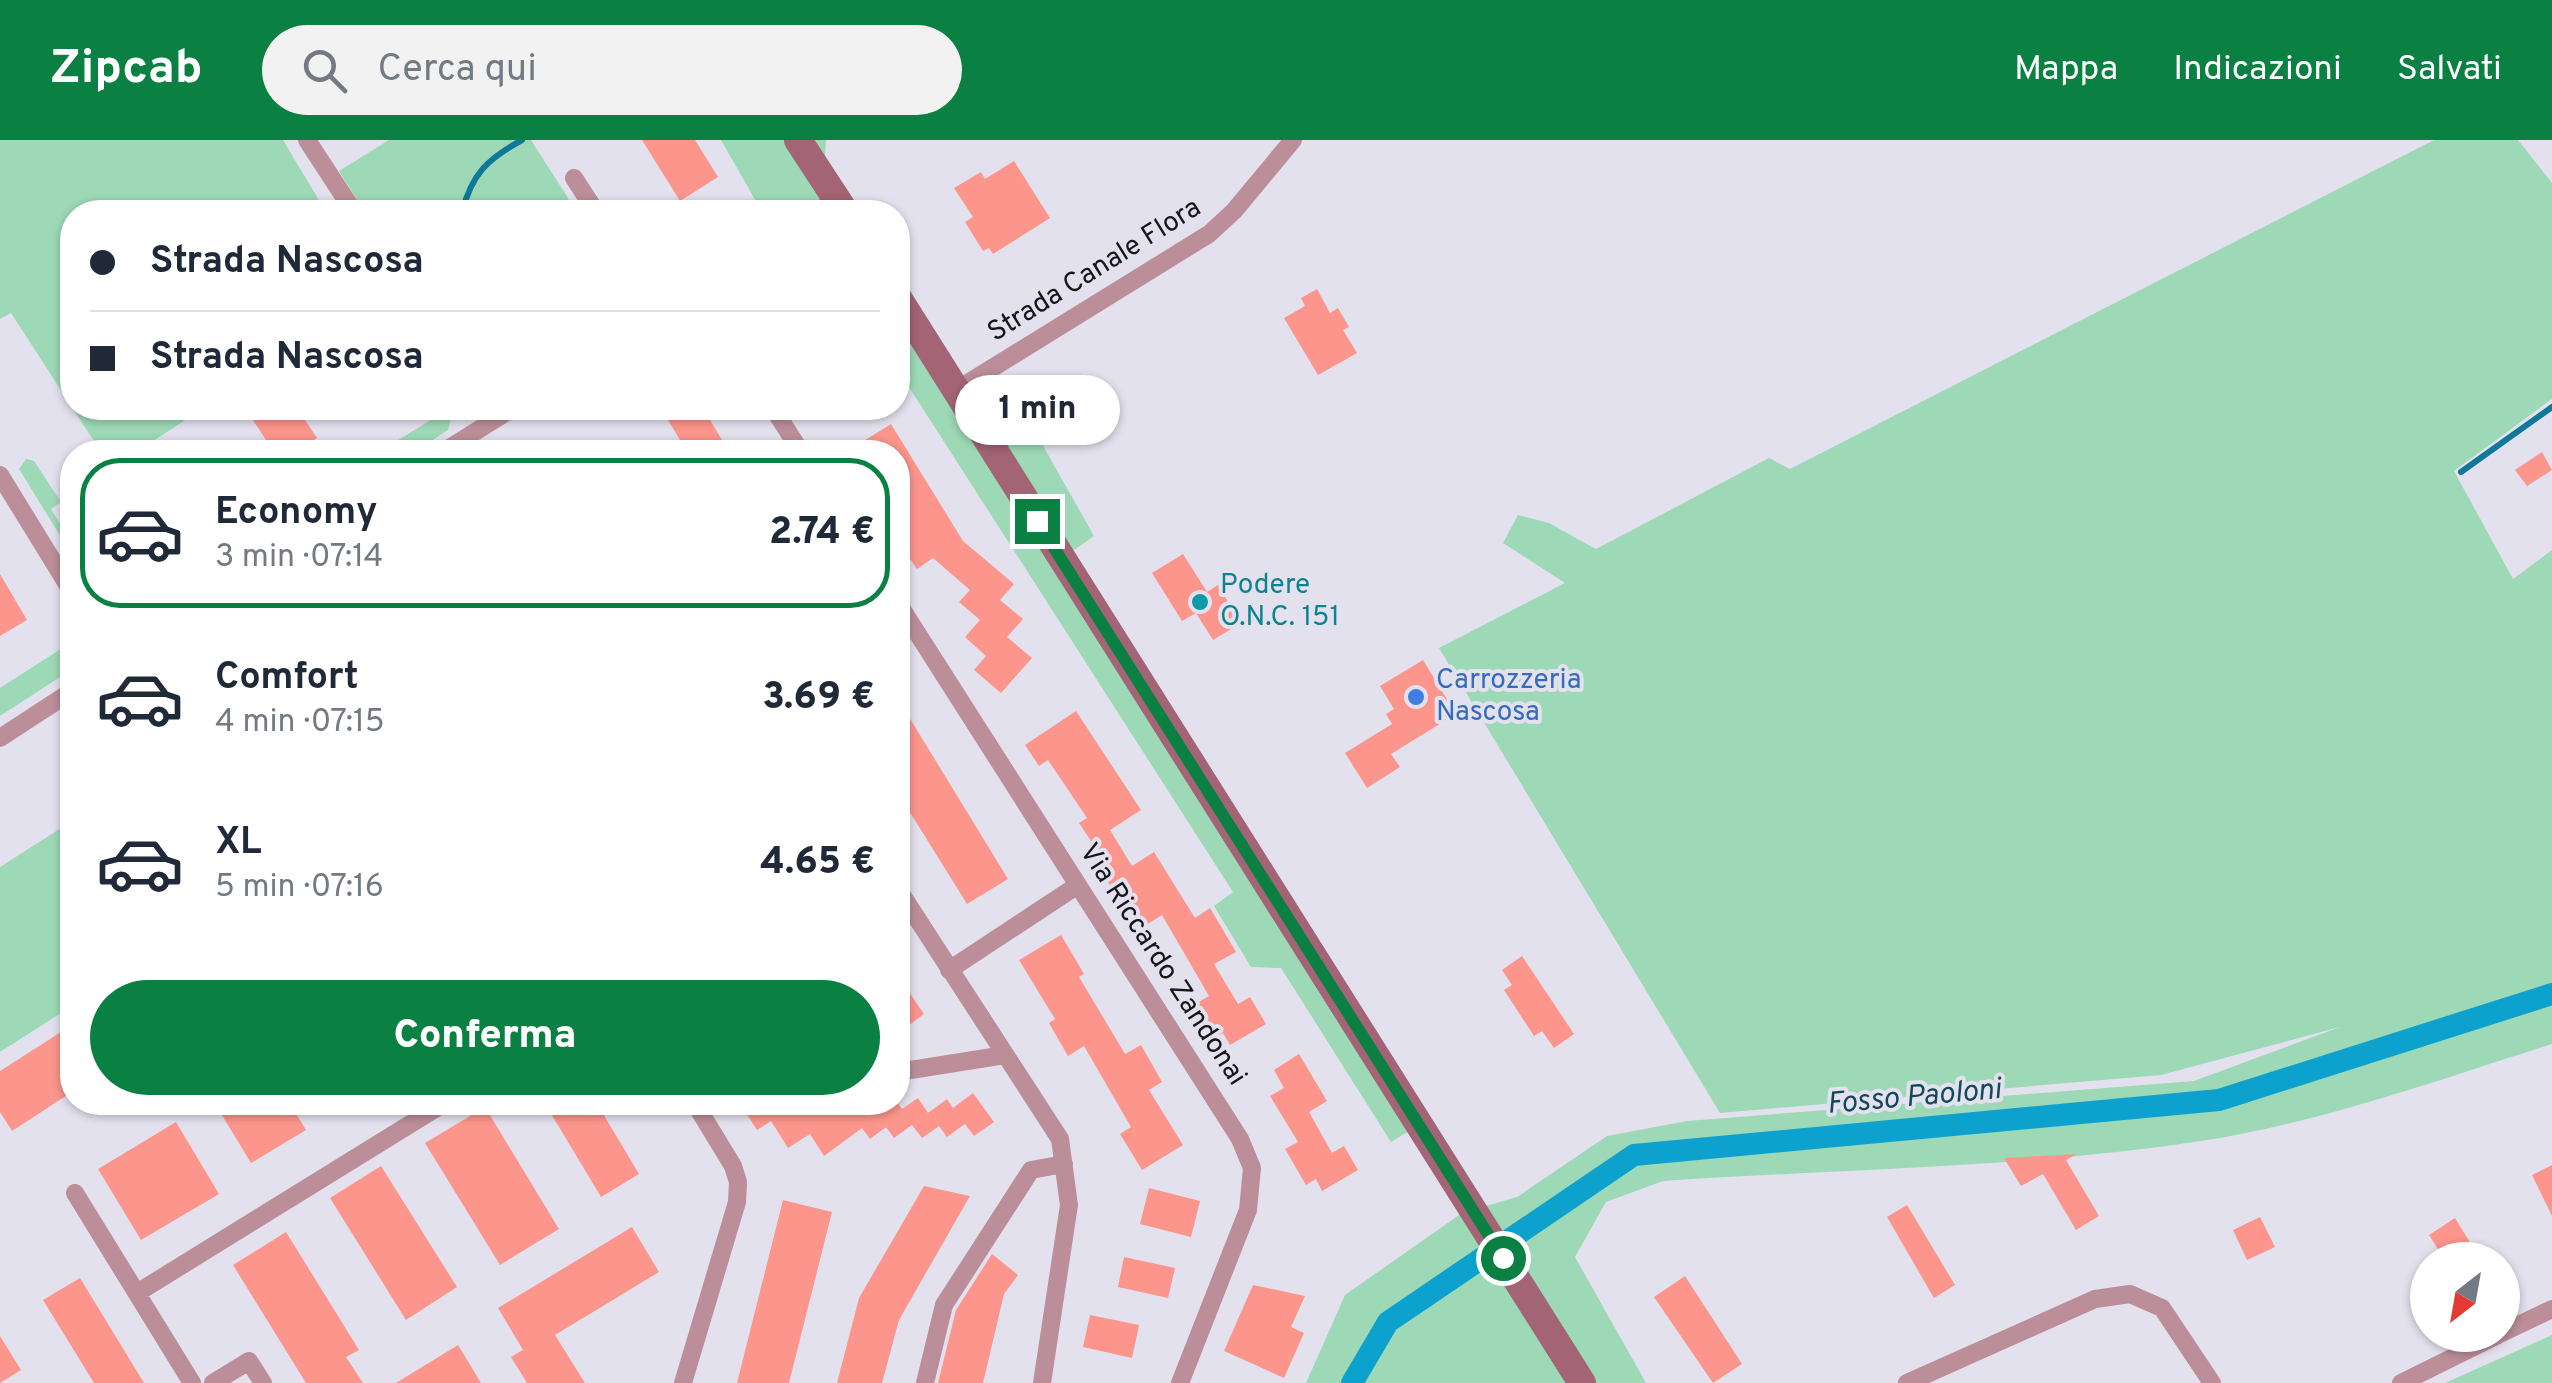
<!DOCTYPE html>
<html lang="it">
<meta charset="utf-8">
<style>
body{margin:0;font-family:Overpass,sans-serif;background:#f2f2f3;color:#1f2937;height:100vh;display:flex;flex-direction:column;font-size:38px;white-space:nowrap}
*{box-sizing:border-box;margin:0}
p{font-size:32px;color:#747a83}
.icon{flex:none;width:55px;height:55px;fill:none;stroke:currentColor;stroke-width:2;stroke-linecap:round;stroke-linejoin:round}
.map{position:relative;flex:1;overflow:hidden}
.sheet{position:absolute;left:60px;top:300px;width:850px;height:675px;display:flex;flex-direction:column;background:#fff;border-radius:40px;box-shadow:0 2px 8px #0004}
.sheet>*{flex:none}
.top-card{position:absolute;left:60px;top:60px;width:850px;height:220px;border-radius:40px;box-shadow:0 2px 8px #0004;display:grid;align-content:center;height:220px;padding:0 30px;background:#fff}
.needle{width:65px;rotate:211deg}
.fabs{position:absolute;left:2410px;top:1102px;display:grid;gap:20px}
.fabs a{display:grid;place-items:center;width:110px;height:110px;border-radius:50%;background:#fff;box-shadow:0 2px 8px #0004;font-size:50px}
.end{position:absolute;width:45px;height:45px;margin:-22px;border:12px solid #0b8043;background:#fff;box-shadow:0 0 0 5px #fff}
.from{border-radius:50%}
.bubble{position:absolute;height:70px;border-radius:35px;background:#fff;box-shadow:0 2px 8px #0004;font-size:32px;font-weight:800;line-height:70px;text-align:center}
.top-card b{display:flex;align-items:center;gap:35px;height:95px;font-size:38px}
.top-card b+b{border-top:2px solid #e0e1e3}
.top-card i{width:25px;height:25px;background:#1f2937}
ul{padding:18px 0 0;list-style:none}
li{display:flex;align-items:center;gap:30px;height:150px;margin:0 20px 15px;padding:0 10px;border:5px solid transparent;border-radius:40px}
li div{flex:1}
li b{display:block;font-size:38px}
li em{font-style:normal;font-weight:800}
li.on{border-color:#0b8043}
li>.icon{width:90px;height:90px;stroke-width:1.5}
.button{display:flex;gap:20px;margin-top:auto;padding:20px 30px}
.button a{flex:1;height:115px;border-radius:60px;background:#0b8043;color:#fff;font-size:40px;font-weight:800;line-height:115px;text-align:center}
header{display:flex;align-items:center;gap:60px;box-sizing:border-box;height:140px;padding:0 50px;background:#0b8043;color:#fff}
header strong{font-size:48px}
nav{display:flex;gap:55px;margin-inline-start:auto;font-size:35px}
.search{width:700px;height:90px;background:#f2f2f3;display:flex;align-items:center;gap:25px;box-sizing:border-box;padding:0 35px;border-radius:55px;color:#747a83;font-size:38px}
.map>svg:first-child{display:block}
.green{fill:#9dd9b6}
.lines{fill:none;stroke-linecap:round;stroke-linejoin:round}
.stream{stroke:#107898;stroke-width:6}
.canal{stroke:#0da2ce;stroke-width:22}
.building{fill:#fc958c}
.street{stroke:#bb8e99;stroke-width:18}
.secondary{stroke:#a36475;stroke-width:28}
.route{stroke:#0b8043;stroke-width:12}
.culture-dot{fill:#0f9aa8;stroke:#e4e1ef;stroke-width:4}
.shop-dot{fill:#3f7fe0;stroke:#e4e1ef;stroke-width:4}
.labels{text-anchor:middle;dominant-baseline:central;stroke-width:8;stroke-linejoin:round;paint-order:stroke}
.street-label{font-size:28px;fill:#16151a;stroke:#e4e1ef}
.culture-label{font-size:28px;fill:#0d838f;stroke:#e4e1ef;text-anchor:start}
.shop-label{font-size:28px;fill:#366cbe;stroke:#e4e1ef;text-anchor:start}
.water-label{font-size:30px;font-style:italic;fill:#14495b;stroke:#e4e1ef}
</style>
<header>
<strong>Zipcab</strong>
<div class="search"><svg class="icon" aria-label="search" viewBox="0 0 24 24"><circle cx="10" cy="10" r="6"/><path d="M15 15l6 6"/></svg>Cerca qui</div>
<nav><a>Mappa</a><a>Indicazioni</a><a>Salvati</a></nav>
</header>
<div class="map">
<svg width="2552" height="1243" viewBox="0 0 2552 1243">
<rect width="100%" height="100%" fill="#e4e1ef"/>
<path class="green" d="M0,0H283L326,72H72V268H204L136,312H101L11,173L0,179Z
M389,0H531L577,72H365L339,31Z
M721,0H826L823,56L798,72H762Z
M2434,0H2518L2552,43V259L2454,331L2513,439L2552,410V904C2438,940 2319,983 2201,1001C2024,1028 1841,1029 1663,1041L1606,1062L1575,1117L1646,1243H1306L1345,1155L1462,1073L1517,1057L1607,996L1687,981L2194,941L2340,887L2161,935L1720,973L1439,508L1565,443L1503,403L1518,375L1549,383L1596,409L1769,318L1790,329Z
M898,177L939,243L1003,235L1094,396L1057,422L1414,988L1391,1002L1281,828L1251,827L1214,766L1233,752L898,230Z
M445,271L451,279L448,290L414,312H379Z
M26,319L34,321L61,362L51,369L72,403V415L19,329Z
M70,503L71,530L0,576V548Z
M72,681V866L0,912V727Z
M2552,1195V1243H2445Z"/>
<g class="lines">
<path class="stream" d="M462,72C472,34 487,19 522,0
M2461,332L2552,267"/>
<path class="canal" d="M1352,1243L1388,1182L1634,1015L2219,960L2552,854"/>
</g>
<path class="building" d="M642,0H695L718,37L680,61Z
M1014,21L1050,78L993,114L989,108L983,111L965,82L973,77L954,48L981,32L985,39Z
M1317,149L1330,173L1338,168L1349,187L1343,190L1357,213L1318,235L1284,178L1305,166L1301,158Z
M245,268H325L305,280L317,298L294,312H274Z
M661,268H703L729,312H687Z
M891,284L963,401L1014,444L1000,460L1023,479L1007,497L1032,518L1001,553L974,530L986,516L965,497L980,480L959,462L970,450L933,418L917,429L898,401V312H846Z
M2542,312L2552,330L2527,346L2515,330Z
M1183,414L1207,452L1218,445L1241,483L1213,500L1196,473L1182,481L1152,433Z
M0,434L27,480L0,496Z
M1423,520L1456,574L1391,614L1400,627L1367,648L1345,613L1392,584L1386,574L1394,569L1380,546Z
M898,559L1008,739L967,764L898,653Z
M1076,571L1141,670L1110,690L1132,726L1154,712L1195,778L1210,768L1236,812L1214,824L1238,864L1250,857L1266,884L1230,905L1223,893L1212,899L1192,866L1209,856L1162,775L1138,790L1100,729L1107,725L1079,683L1087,678L1048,620L1039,626L1025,605Z
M1061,795L1084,834L1079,837L1125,914L1141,905L1162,942L1149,950L1183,1005L1142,1030L1120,994L1131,987L1084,906L1068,916L1049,883L1055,879L1019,820Z
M1522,816L1574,894L1554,908L1542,891L1534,896L1504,850L1512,845L1502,830Z
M898,836L924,874L905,888L898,877Z
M72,885V952L12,991L0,972V931Z
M1299,914L1327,961L1309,972L1332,1013L1344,1006L1358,1030L1322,1051L1316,1039L1306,1045L1285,1009L1298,1002L1270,956L1284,948L1274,930Z
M973,953L994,982L974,996L965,984L947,997L939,986L922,998L912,985L894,998L886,987L870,999L862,988L824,1016L810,994L788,1008L771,981L757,990L739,962H897L902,969L918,958L928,973L947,959L953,968Z
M214,962H289L306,990L251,1023Z
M544,962H596L639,1034L601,1057Z
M485,967L559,1089L500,1125L425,1003Z
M176,982L219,1054L141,1100L98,1029Z
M2077,1014L2066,1020L2099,1076L2076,1090L2043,1034L2021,1046L2004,1018Z
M2552,1025V1076L2532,1035Z
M381,1026L457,1147L406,1180L330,1058Z
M924,1046L970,1056L899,1180L882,1243H837L859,1158Z
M1149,1048L1200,1061L1191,1097L1140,1084Z
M783,1060L832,1072L789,1243H737Z
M1907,1065L1955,1145L1934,1158L1887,1077Z
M2260,1077L2275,1107L2247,1120L2233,1090Z
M2455,1078L2474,1109L2456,1120H2445L2429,1095Z
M632,1087L659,1132L555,1195L585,1243H527L511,1217L523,1210L498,1168Z
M286,1092L359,1210L346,1217L363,1243H306L233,1125Z
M992,1114L1018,1135L1004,1154L983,1243H938L956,1170Z
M1124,1117L1175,1128L1168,1158L1118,1147Z
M1685,1136L1742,1224L1713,1243L1654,1157Z
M80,1138L144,1243H94L43,1160Z
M1253,1145L1305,1156L1291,1187L1304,1193L1284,1238L1224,1211Z
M1090,1175L1139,1185L1132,1218L1083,1207Z
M0,1196L21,1230L0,1243Z
M458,1205L481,1243H396Z"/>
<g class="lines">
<path class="street" d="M307,0L354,72
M574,38L596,72
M815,72L837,59
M955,251L1209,94L1234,71L1293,0
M773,268L801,312
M443,312L513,268
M0,335L72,452
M898,463L1240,999L1252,1028L1248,1070L1180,1243
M0,598L72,551
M898,749L1060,999L1069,1065L1042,1243
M949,830L1078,745
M898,932L1005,915
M75,1053L192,1243
M137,1153L446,962
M2502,1193L2552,1169
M213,1243L249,1221L263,1243
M683,1243L737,1062L738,1042L733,1026L694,962
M925,1243L944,1165L1031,1030L1064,1024
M1907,1243L2095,1159L2130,1154L2162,1168L2212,1243
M2401,1243L2498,1195"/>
<path class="secondary" d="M798,0L845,72
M898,158L1582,1243"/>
</g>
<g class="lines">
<path class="route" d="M1037,381L1503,1118"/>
</g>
<circle class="culture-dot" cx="1200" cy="462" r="10"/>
<circle class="shop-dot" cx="1416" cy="557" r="10"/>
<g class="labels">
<g class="street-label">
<text transform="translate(1095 131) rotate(-32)">Strada Canale Flora</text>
<text transform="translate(1162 825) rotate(57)">Via Riccardo Zandonai</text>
</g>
<g class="culture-label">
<text x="1220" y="446">Podere<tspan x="1220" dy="32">O.N.C. 151</tspan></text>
</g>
<g class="shop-label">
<text x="1436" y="541">Carrozzeria<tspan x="1436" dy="32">Nascosa</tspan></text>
</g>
<g class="water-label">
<text transform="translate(1914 958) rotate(-5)">Fosso Paoloni</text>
</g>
</g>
</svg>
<div class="fabs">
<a><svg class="needle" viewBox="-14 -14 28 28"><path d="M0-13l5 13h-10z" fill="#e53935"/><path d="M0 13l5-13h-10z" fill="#747a83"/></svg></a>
</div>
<i class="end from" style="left:1503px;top:1118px"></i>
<i class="end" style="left:1037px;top:381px"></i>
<div class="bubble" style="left:955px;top:235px;width:165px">1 min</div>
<div class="top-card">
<b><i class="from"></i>Strada Nascosa</b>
<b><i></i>Strada Nascosa</b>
</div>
<section class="sheet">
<ul>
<li class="on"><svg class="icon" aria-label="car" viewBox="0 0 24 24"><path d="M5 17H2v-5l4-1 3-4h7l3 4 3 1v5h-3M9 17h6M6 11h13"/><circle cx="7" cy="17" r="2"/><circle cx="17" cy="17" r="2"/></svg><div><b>Economy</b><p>3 min · 07:14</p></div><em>2.74 €</em></li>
<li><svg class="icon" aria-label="car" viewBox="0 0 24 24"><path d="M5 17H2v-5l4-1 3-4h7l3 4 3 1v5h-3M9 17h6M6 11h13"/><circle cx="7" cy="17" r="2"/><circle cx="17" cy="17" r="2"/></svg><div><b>Comfort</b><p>4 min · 07:15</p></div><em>3.69 €</em></li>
<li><svg class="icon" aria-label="car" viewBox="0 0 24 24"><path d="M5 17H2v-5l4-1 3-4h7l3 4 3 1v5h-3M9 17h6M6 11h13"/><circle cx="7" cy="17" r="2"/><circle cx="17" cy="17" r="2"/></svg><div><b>XL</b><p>5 min · 07:16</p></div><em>4.65 €</em></li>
</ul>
<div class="button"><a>Conferma</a></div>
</section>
</div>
